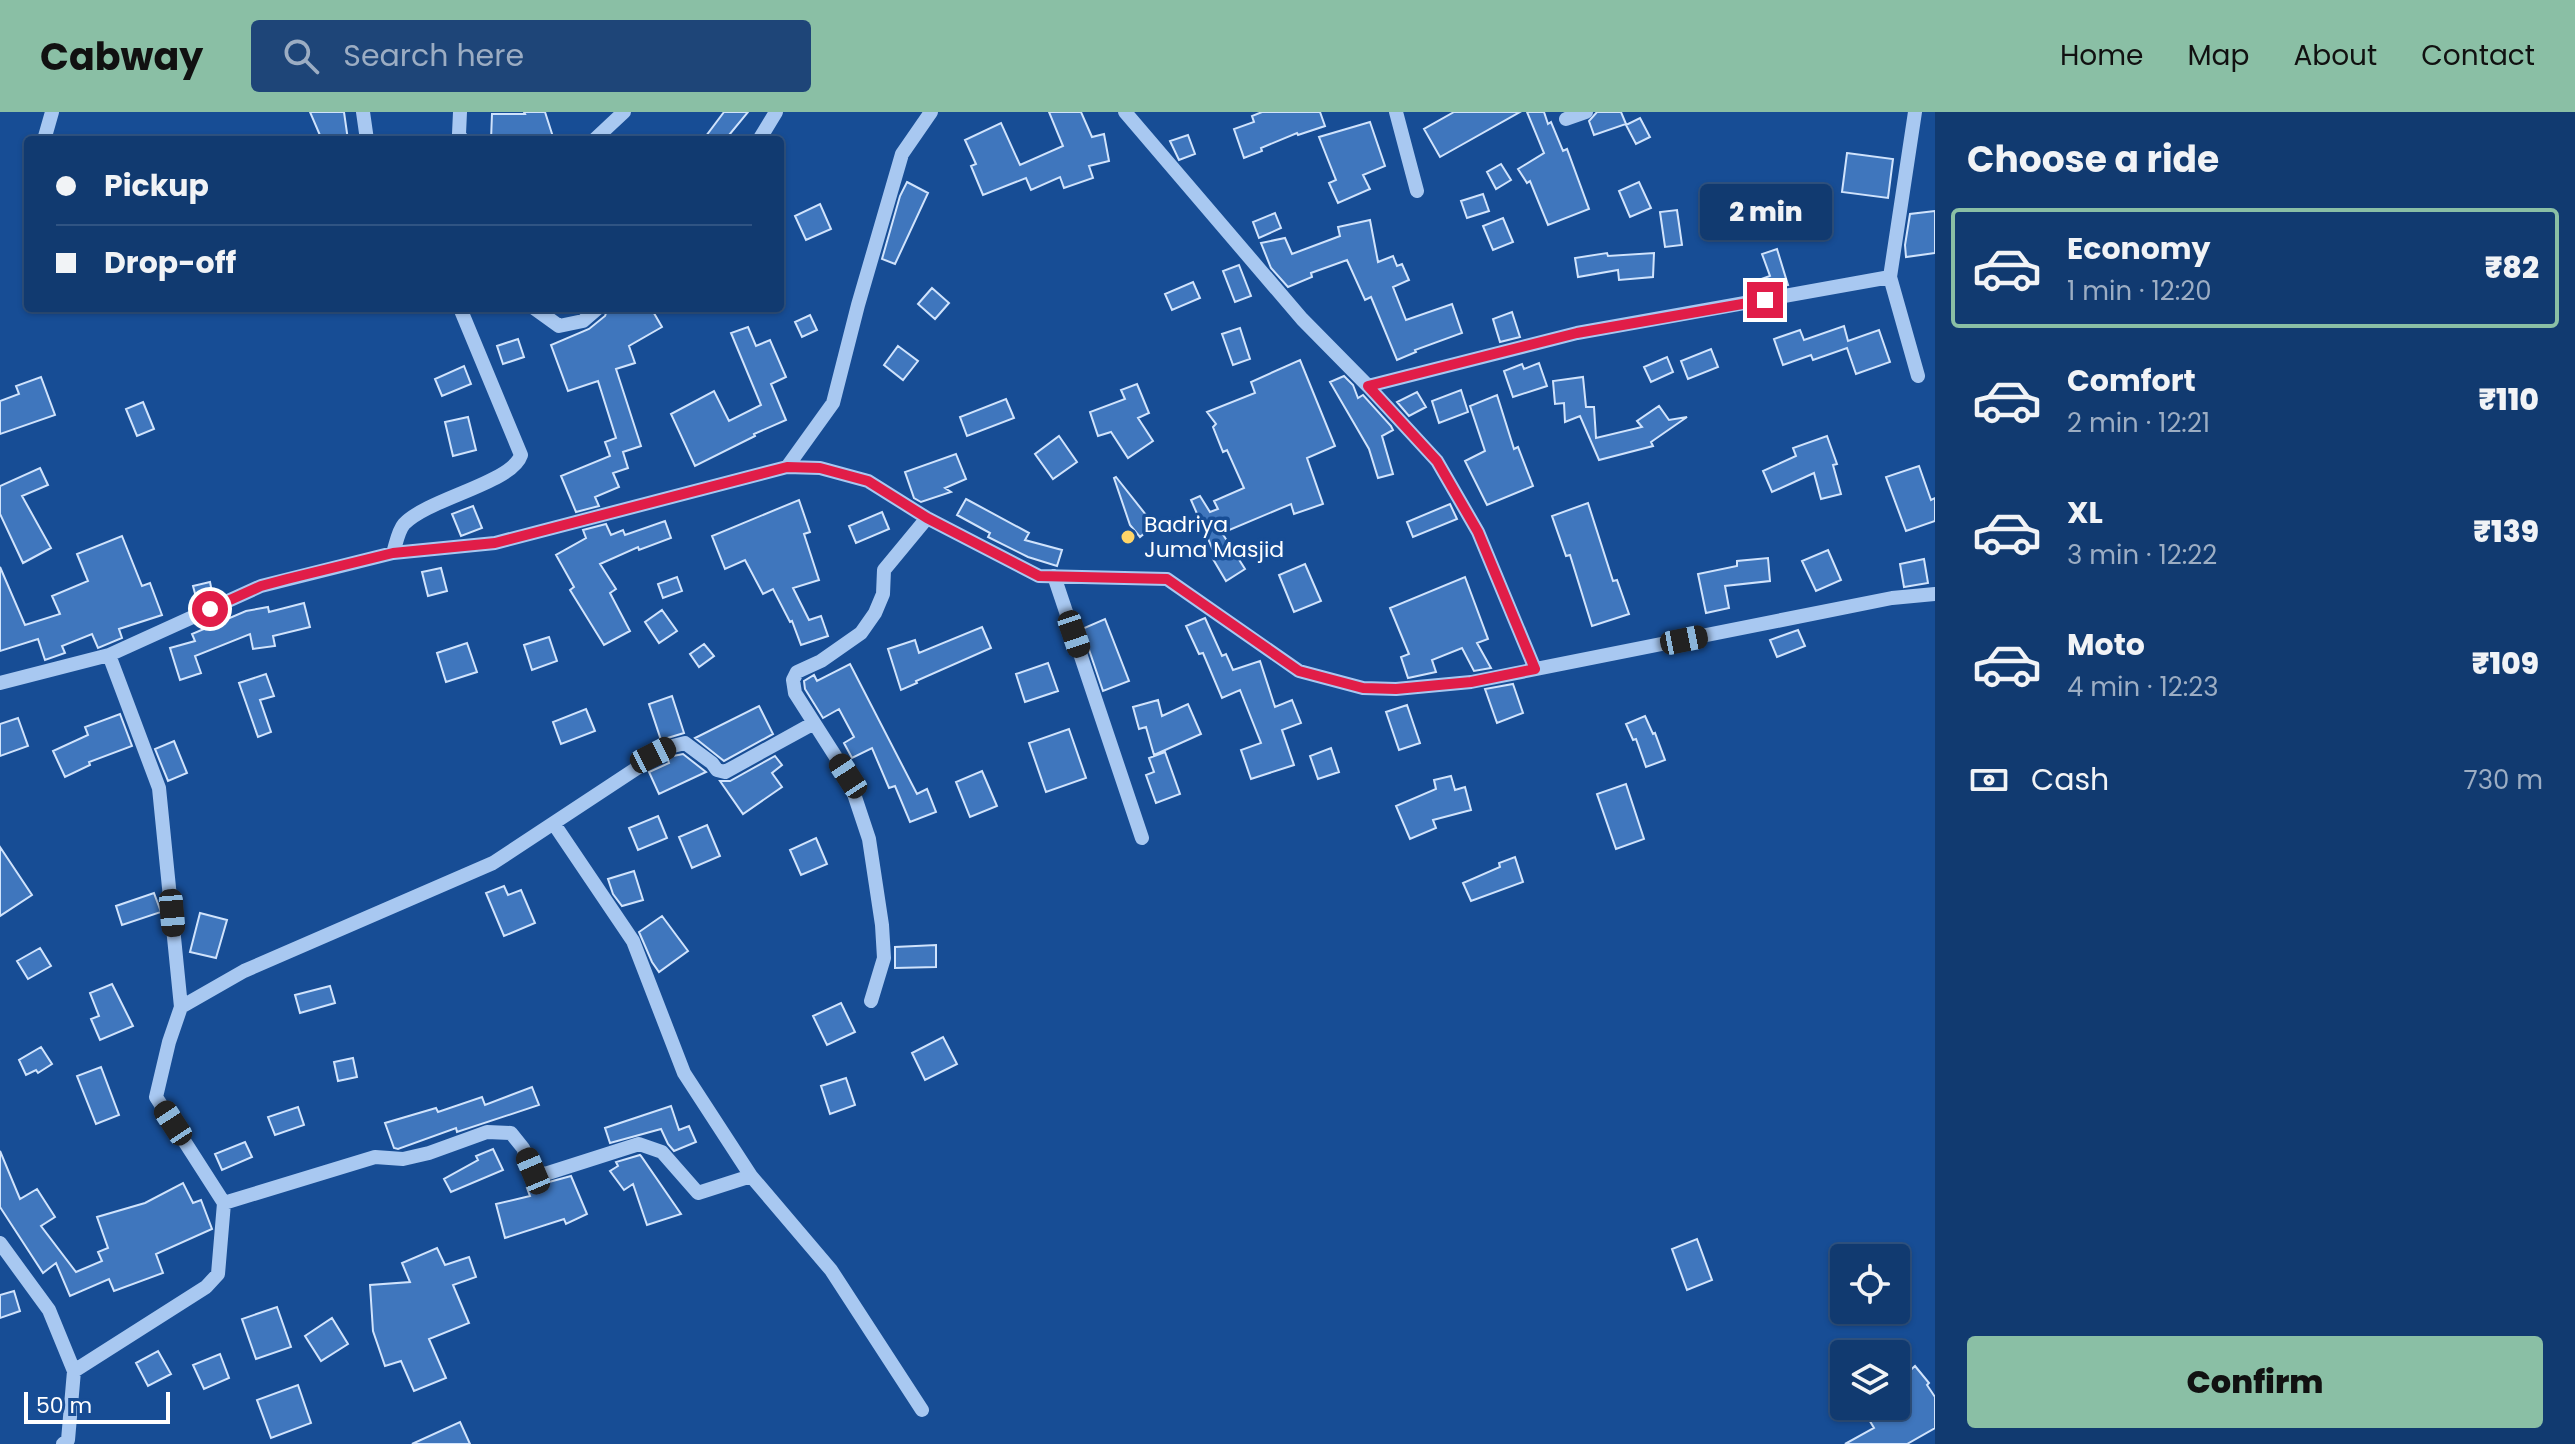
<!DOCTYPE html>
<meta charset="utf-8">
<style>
body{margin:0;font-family:Poppins,sans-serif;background:#1e4578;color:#f1f3f6;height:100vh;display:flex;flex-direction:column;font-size:30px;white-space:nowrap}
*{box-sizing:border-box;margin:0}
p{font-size:26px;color:#9cadc3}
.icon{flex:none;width:44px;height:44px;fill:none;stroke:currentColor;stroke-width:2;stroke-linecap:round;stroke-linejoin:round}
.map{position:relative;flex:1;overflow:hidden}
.sheet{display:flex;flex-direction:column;background:#113a70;width:640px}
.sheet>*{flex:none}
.guide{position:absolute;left:24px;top:24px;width:760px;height:176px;border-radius:8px;box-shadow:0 2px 6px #0004,0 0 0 2px #305483;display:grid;align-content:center;height:176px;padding:0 32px;background:#113a70}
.tools{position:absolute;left:1830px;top:1132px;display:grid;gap:16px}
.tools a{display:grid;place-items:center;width:80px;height:80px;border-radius:8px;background:#113a70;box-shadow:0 2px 6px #0004,0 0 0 2px #305483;font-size:40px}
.scale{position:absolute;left:24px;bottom:20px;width:146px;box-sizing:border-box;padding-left:8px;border:4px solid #fff;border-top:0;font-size:22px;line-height:28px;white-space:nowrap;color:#fff;-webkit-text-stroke:6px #174d95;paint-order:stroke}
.end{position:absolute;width:36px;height:36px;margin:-18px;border:10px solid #e11d48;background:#fff;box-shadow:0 0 0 4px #fff}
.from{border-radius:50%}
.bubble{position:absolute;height:56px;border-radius:8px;background:#113a70;box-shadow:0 2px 6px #0004,0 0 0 2px #305483;font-size:26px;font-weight:800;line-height:56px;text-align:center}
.car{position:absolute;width:24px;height:48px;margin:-24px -12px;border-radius:10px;box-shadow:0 0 6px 2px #0007;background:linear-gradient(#222 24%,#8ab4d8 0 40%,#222 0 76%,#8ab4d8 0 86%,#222 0)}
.guide b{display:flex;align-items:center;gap:28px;height:76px;font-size:30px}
.guide b+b{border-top:2px solid #305483}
.guide i{width:20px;height:20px;background:#f1f3f6}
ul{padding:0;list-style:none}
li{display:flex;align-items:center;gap:24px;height:120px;margin:0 16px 12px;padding:0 16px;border:4px solid transparent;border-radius:8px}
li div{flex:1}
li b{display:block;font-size:30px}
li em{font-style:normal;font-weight:800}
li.current{border-color:#8abfa5}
li>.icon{width:72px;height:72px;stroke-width:1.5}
h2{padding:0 32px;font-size:36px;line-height:96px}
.pay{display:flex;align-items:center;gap:20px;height:88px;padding:0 32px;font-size:30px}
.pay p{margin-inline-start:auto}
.primary-button{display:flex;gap:16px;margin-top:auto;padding:16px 32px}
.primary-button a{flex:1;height:92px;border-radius:8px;background:#8abfa5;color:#111;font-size:32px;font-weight:800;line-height:92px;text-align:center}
header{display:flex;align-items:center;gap:48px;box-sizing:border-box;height:112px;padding:0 40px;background:#8abfa5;color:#111}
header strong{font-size:38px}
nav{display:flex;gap:44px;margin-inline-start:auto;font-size:28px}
.search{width:560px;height:72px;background:#1e4578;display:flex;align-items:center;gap:20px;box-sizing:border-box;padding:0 28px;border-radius:8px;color:#9cadc3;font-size:30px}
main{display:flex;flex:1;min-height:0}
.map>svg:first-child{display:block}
.building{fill:#3f76bd;stroke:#d0e3fc;stroke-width:2}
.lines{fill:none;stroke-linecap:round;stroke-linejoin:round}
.minor{stroke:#a8c8f1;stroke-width:14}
.route{stroke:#e11d48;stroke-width:10}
.poi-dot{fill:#ffd568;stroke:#174d95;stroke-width:3}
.labels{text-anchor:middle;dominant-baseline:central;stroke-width:7;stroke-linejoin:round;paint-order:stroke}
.poi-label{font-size:22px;fill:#fff;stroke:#174d95;text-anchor:start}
</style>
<header>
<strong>Cabway</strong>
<div class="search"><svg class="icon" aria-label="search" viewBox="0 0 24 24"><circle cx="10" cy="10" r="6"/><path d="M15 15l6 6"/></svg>Search here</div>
<nav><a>Home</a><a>Map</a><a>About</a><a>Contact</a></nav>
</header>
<main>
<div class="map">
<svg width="1935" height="1332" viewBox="0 0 1935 1332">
<rect width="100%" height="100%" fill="#174d95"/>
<path class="building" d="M310,0H344L348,28H322Z
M524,0H545L554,28H491L492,2H525Z
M724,0H748L725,28H703Z
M1049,0H1081L1092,25L1104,22L1109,49L1089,54L1093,66L1064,76L1060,65L1031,78L1026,66L983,83L971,54L976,52L965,28L1001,11L1020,53L1063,34Z
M1262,0H1320L1325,14L1298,23L1297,21L1261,36L1262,39L1244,46L1234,17L1254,10L1252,4Z
M1454,0H1520L1440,45L1424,17Z
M1527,0H1544L1548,12L1551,10L1563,39L1567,37L1589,97L1548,113L1530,69L1527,71L1518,57L1544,41Z
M1597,0H1621L1626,12L1594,23L1589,9Z
M1640,6L1650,25L1636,32L1626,13Z
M1370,10L1385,54L1363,63L1370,77L1338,91L1329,71L1336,68L1319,25Z
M1188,23L1195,42L1179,48L1170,29Z
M1847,41L1893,47L1888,86L1842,80Z
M1501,52L1511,68L1496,77L1487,60Z
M907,70L928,81L895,152L882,147L900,84Z
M1639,70L1651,96L1630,105L1619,79Z
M1483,82L1489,99L1467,106L1461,89Z
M820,92L831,117L806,128L795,104Z
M1677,98L1682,133L1665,135L1660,100Z
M1935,99V141L1906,145L1905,133L1910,102Z
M1275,101L1281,116L1259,126L1253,110Z
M1503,106L1513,130L1493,138L1483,114Z
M1370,108L1378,150L1393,144L1397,154L1402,152L1409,168L1393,175L1406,208L1452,192L1462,221L1415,238L1416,240L1397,248L1371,185L1365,188L1347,148L1311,161L1312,165L1288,175L1271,156L1261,131L1285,126L1292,142L1340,124L1338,115Z
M1777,137L1788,173L1765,177L1761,167L1770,164L1762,142Z
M1607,141L1608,144L1654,141L1653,165L1619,168L1618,158L1578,165L1575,146Z
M1239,153L1251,184L1235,190L1223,159Z
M1193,170L1200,186L1172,198L1165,182Z
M932,176L949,191L935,207L918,192Z
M608,196H651L662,215L629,234L635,251L616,257L641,334L623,340L628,356L613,361L619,375L595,385L599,394L576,400L561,364L610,344L605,330L616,326L598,269L568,279L551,233L589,217L605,204Z
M1512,200L1520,225L1500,230L1493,207Z
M810,203L817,218L802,225L795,210Z
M1844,214L1848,229L1879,218L1890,250L1856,262L1847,236L1813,248L1811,243L1783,253L1774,227L1800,218L1804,228Z
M748,215L756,234L770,228L786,265L771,272L786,308L754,322L755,324L695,354L671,302L714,279L729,309L761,293L731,221Z
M1240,216L1250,247L1233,253L1222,222Z
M518,227L524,245L503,252L497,234Z
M898,234L918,249L903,268L884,253Z
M1711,237L1718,255L1688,267L1681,249Z
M1667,245L1673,260L1651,270L1644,255Z
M1300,248L1335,334L1307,346L1323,392L1294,402L1291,392L1222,421L1245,457L1226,469L1213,447L1216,445L1191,388L1200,384L1210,400L1218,397L1214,389L1244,376L1227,338L1223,340L1213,315L1216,312L1207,300L1255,281L1251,270Z
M1539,251L1547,274L1513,285L1504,259L1522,252L1524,257Z
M464,254L471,272L442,284L435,267Z
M1344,264L1353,273L1358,286L1363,283L1391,314L1393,318L1382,324L1393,362L1378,366L1369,337L1330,270Z
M41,265L55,303L0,322V289L19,282L16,274Z
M1583,265L1586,295H1594L1596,326L1642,315L1637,309L1659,294L1669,308L1687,305L1651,330L1653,334L1599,348L1580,304L1565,310L1564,291L1555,292L1553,269Z
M1137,272L1149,301L1138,306L1153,329L1128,346L1111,320L1098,324L1090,300L1125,287L1121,278Z
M1461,278L1468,300L1439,311L1432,289Z
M1417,280L1426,295L1409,304L1397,290Z
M1497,283L1514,337L1518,335L1533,374L1487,393L1465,349L1485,339L1470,294Z
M1006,287L1014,306L967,324L960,305Z
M143,290L154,317L137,324L126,297Z
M468,305L476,338L453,344L445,310Z
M1059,324L1077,350L1053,367L1035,342Z
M1827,324L1837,352L1833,353L1841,382L1821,387L1814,361L1772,380L1763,359L1796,344L1793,336Z
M956,342L966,367L945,376L951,380L921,390L914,386L905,360Z
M1919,354L1931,388L1935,386V409L1906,419L1886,365Z
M40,356L48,373L22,384L51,436L23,451L0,402V374Z
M1116,365L1154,413L1140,425L1130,413L1114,366Z
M966,387L1029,421L1025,428L1062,438L1057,454L1028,445L988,425L990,421L957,403Z
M799,388L810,420L804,422L819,468L793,476L809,508L821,504L828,524L801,533L792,509L790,510L773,477L763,482L745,448L725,457L712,424Z
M1588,391L1613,469L1617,468L1629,502L1592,514L1570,443L1566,444L1552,404Z
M1450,392L1457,407L1413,425L1407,410Z
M473,394L482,416L461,424L452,402Z
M882,400L889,417L856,431L849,414Z
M665,409L671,426L639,438L638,435L600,452L616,477L610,481L630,519L604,533L570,478L574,475L556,443L586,426L583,418L606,412L611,423L623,418L625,423Z
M122,424L142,474L150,471L162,503L119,517L122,526L98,536L92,522L62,534L65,541L45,548L38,527L0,539V455L25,513L60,502L52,484L88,469L77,442Z
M1828,438L1841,468L1816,479L1802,449Z
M1768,446L1770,469L1725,474L1729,496L1706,501L1698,462L1737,454V449Z
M1924,447L1928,471L1904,475L1900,452Z
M1305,452L1321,489L1294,500L1279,463Z
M441,456L447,479L428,484L422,460Z
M677,465L682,479L663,486L658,472Z
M1465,465L1488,527L1477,531L1491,556L1474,559L1462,536L1432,548L1436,560L1408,566L1401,545L1409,542L1390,496Z
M210,470L213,485L197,489L193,474Z
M304,491L310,515L273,524L275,534L253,537L250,522L195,544L201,561L180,568L170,536L195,529L192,522L246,499L268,495L269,500Z
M662,498L677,519L659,531L645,510Z
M1205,506L1222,544L1226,542L1233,558L1260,549L1275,595L1292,588L1301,611L1282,618L1294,653L1251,667L1241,638L1261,631L1240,578L1222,586L1203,541L1199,542L1186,514Z
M1105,507L1129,569L1103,579L1082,517Z
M982,515L991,536L916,569L917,571L901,578L888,537L915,528L919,541Z
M1798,518L1805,534L1777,545L1770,528Z
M549,525L557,549L532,558L524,533Z
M467,531L477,560L446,570L437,541Z
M704,532L714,544L699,555L690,542Z
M1048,551L1058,579L1025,590L1016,562Z
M850,552L917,682L927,677L936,700L910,710L895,674L889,676L872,636L852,646L844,631L854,625L839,597L823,606L805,577L804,569L814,563L817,569Z
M266,562L274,584L260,588L271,620L258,625L239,571Z
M1513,572L1523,601L1497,611L1485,577Z
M672,584L684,621L661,628L649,592Z
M1158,588L1162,604L1188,592L1201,622L1154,643L1146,615L1139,617L1133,595Z
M1407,593L1420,631L1399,638L1386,600Z
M759,594L773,622L724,649L695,626Z
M586,597L595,619L561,632L553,610Z
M120,602L132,634L89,650L90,653L65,665L53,639L88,623L85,615Z
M1645,604L1653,622L1655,621L1665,648L1646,655L1636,627L1633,628L1626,612Z
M18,606L28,634L0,644V612Z
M1069,617L1086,666L1046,680L1029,631Z
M174,629L187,661L168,669L155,637Z
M1331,636L1339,660L1318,667L1310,644Z
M1165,640L1180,682L1156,691L1146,663L1154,660L1149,646Z
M683,642L706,660L659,682L649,660L669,651L668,648L673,644Z
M775,644L782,653L772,661L782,675L743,702L720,669H730Z
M982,659L997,694L970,705L956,670Z
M1451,664L1455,678L1465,675L1471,698L1433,708L1436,716L1410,727L1396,694L1436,677L1434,668Z
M1626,672L1644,727L1616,737L1597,682Z
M658,704L667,726L638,738L629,716Z
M707,713L720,744L692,756L679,725Z
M816,726L827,752L801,763L790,738Z
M0,735L32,783L0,804Z
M1515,745L1523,770L1471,789L1463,771L1500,755L1499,751Z
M634,759L643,788L622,794L613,782L608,767Z
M504,774L508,783L521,778L535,811L504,824L486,781Z
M154,781L161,800L122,813L116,794Z
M200,801L227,808L216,846L190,840Z
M662,804L688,839L659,860L652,850L639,820Z
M936,833V855L895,856V835Z
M40,836L51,854L28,867L17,849Z
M112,872L133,914L100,928L91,907L99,904L90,881Z
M330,874L335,891L300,901L295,883Z
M841,891L855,920L827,933L813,904Z
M943,925L957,952L925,968L912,941Z
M41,935L52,952L38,961L36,958L26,963L19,948Z
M353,946L357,965L338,969L334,950Z
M101,955L119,1003L96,1012L77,964Z
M846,966L855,993L830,1002L821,974Z
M532,975L539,993L457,1020L456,1016L398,1037L394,1036L385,1011L436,996L438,1000L482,985L485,993Z
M671,994L679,1018L689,1014L696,1030L674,1039L668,1032L661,1017L610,1031L605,1016Z
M298,995L304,1013L275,1023L268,1005Z
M245,1030L252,1045L222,1058L215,1042Z
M493,1037L503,1058L451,1080L444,1067L478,1048L476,1044Z
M0,1039L20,1087L37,1077L55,1105L41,1114L76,1160L102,1149L98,1140L108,1136L97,1105L145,1091L183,1071L193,1091L201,1088L212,1117L156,1142L163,1161L114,1179L109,1167L70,1184L56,1151L43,1161L0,1095Z
M640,1043L641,1044L681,1102L647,1113L633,1072L624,1078L610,1059L618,1054L616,1050Z
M571,1064L587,1102L566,1112L564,1107L505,1126L496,1092L530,1084L527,1076Z
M1697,1127L1712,1168L1687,1178L1672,1137Z
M437,1136L445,1153L469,1145L476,1165L453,1173L469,1211L429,1227L446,1266L414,1279L401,1249L385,1254L373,1219L370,1173L410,1170L402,1151Z
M14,1179L20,1199L0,1206V1183Z
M277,1195L291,1235L256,1247L242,1207Z
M332,1206L348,1232L321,1249L305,1224Z
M158,1239L171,1262L148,1274L136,1251Z
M220,1242L229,1266L204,1277L193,1253Z
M1915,1254L1929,1271L1927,1273L1935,1285V1316L1907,1332H1845L1874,1316L1868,1306L1890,1294H1896V1291L1906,1285L1896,1271Z
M298,1273L311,1311L271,1326L257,1288Z
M460,1310L470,1332H412Z"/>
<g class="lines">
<path class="minor" d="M363,0L367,28
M460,0L459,22L462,28
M1125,0L1302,207L1368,274L1577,221L1890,165
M1396,0L1417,79
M1915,0L1890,165L1918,264
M1566,7L1586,0
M44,28L52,0
M594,28L624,0
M759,28L776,0
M534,196L559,214L583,209L598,196
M1368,274L1437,349L1478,420L1535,557
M787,355L820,356L868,369L927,406L1039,464L1167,467L1299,559L1363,576L1396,577L1471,570L1892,486L1935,482
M393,441C396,432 398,419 404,412C429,386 512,371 521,343L460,196
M1054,464L1142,726
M0,571L109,543L261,474L393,441L495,431L787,355L833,291L858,193L902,42L931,0
M554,712L633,829L684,961L751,1064
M871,889L884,846L882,813L869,727L848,664L795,581L793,568L797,560L821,549L861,521L875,501L883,482L884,458L927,406
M181,895L244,859L493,751L669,635L685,631L712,651L717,658L725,660L814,611
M224,1091L375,1045L403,1047L429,1041L487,1020L511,1021L523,1036L533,1059L545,1062L639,1032L662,1040L698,1081L751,1064L831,1158L922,1298
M0,1131L49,1198L74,1259L68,1328L63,1332
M74,1259L206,1175L218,1162L224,1091L156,985L169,930L181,895L159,676L109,543"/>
</g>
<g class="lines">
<path class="route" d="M210,497L261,474L287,467L393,441L495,431L787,355L820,356L868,369L927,406L1039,464L1167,467L1299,559L1363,576L1396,577L1471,570L1535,557L1478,420L1437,349L1368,274L1577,221L1765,188"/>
</g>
<circle class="poi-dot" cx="1128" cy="425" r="8"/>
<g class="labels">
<g class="poi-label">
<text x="1144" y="412">Badriya<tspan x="1144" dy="25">Juma Masjid</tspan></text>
</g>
</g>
</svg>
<div class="tools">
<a><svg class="icon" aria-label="locate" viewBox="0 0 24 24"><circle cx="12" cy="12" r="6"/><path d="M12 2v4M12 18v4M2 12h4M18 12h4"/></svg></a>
<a><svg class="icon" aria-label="layers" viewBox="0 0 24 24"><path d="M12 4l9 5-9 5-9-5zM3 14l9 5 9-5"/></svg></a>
</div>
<div class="scale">50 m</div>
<i class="end from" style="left:210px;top:497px"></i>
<i class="end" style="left:1765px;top:188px"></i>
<div class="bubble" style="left:1700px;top:72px;width:132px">2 min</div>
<i class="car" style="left:1074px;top:522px;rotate:161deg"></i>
<i class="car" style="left:1684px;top:528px;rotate:79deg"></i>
<i class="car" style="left:653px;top:643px;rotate:63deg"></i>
<i class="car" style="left:848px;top:664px;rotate:327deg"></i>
<i class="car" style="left:172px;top:801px;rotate:175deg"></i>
<i class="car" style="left:173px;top:1011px;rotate:327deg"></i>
<i class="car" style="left:533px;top:1059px;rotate:337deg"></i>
<div class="guide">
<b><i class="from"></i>Pickup</b>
<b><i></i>Drop-off</b>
</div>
</div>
<section class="sheet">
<h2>Choose a ride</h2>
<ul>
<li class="current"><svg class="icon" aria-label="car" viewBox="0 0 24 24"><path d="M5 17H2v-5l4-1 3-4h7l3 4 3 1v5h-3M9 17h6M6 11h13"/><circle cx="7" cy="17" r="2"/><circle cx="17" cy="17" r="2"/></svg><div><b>Economy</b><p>1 min · 12:20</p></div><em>₹82</em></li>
<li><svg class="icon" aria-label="car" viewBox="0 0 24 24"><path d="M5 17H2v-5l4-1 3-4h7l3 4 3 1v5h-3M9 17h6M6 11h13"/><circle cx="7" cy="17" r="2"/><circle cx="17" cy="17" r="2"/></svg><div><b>Comfort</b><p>2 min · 12:21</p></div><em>₹110</em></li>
<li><svg class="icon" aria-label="car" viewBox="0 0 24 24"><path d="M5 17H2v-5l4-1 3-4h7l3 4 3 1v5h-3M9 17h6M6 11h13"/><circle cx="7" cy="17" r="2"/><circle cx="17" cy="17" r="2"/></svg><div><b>XL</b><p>3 min · 12:22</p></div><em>₹139</em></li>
<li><svg class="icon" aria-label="car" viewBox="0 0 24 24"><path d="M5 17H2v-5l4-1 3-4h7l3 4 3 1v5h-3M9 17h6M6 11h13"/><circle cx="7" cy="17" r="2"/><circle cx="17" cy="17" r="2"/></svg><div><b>Moto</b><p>4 min · 12:23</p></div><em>₹109</em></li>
</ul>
<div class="pay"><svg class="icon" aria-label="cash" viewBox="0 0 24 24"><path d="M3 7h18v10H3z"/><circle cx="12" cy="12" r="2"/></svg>Cash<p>730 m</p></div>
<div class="primary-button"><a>Confirm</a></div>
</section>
</main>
